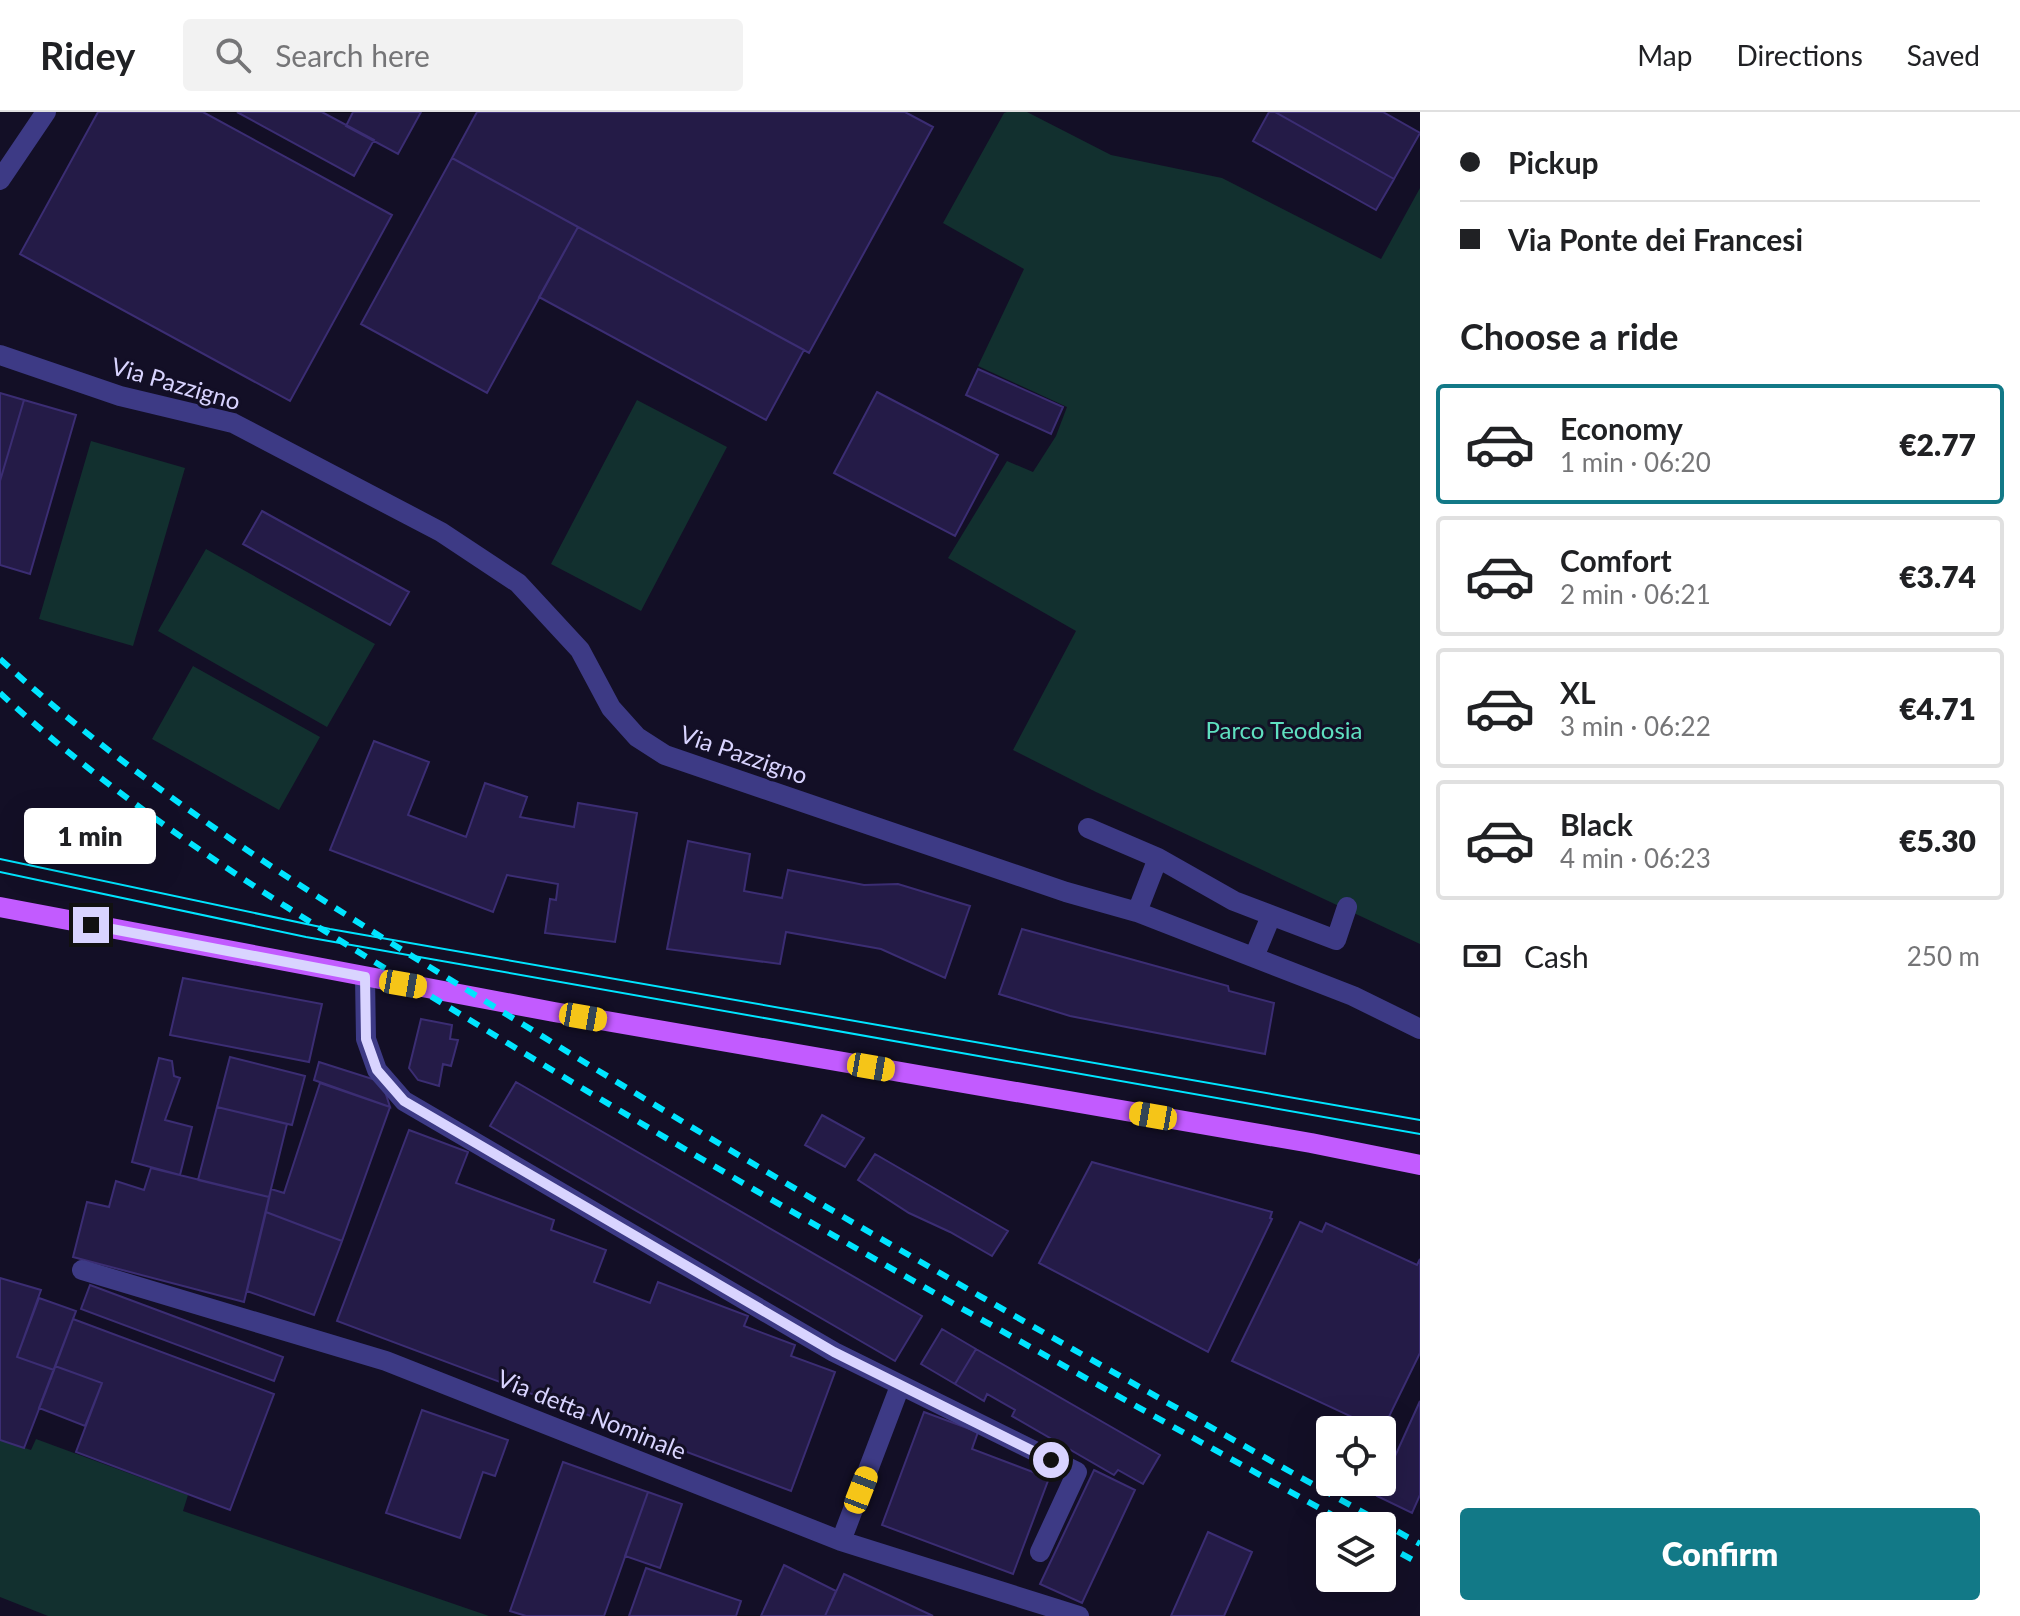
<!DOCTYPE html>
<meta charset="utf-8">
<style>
body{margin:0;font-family:Lato,sans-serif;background:#f2f2f2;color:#202124;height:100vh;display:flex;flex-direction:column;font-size:30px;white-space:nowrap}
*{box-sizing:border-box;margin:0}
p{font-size:26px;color:#757577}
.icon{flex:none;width:44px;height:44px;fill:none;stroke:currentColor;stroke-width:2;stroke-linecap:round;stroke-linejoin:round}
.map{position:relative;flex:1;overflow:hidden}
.sheet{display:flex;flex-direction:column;background:#fff;width:600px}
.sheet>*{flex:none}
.banner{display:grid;align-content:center;height:176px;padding:0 40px;background:#fff}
.fabs{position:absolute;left:1316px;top:1304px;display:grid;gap:16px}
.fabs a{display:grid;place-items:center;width:80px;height:80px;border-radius:8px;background:#fff;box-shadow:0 8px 32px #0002;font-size:40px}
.end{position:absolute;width:36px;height:36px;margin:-18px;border:10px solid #d9d4ff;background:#111;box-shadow:0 0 0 4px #111}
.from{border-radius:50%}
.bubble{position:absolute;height:56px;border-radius:8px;background:#fff;box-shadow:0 8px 32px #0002;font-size:26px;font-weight:800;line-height:56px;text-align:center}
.car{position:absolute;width:24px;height:48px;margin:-24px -12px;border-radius:10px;box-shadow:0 0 6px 2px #0007;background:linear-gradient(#f5c518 24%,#345 0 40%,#f5c518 0 76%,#345 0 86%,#f5c518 0)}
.banner b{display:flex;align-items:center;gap:28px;height:76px;font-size:30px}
.banner b+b{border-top:2px solid #e0e0e0}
.banner i{width:20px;height:20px;background:#202124}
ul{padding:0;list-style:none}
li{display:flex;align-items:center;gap:24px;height:120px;margin:0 16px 12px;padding:0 24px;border:4px solid #e0e0e0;border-radius:8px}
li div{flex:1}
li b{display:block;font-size:30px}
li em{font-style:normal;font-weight:800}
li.selected{border-color:#127987}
li>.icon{width:72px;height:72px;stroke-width:1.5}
h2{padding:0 40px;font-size:36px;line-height:96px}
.pay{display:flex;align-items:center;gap:20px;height:88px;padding:0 40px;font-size:30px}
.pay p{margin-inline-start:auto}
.primary-button{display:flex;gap:16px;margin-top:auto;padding:16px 40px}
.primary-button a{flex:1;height:92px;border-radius:8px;background:#127987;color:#fff;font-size:32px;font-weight:800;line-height:92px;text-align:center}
header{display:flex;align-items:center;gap:48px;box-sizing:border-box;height:112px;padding:0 40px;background:#fff;border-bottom:2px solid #e0e0e0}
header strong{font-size:38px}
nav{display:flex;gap:44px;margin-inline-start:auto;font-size:28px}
.search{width:560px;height:72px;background:#f2f2f2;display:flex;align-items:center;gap:20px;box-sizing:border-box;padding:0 28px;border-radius:8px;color:#757577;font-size:30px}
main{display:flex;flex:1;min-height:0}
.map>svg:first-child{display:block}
.green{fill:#12302f}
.building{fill:#241b47;stroke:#3b2d73;stroke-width:2}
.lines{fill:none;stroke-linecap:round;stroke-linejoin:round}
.minor{stroke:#3d3a85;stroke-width:20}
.major{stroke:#c25bff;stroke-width:20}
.tram{stroke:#00e5ff;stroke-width:2}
.rail{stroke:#00e5ff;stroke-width:6;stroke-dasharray:12 10;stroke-linecap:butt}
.route{stroke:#d9d4ff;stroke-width:10}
.labels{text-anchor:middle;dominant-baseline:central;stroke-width:6;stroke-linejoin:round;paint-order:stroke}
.street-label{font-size:24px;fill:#d9d4ff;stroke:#130f26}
.park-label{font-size:24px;fill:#5fe0c0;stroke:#130f26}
</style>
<header>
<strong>Ridey</strong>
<div class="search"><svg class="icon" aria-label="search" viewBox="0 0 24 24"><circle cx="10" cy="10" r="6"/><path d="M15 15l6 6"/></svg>Search here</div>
<nav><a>Map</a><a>Directions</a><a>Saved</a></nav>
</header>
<main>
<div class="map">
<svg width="1420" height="1504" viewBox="0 0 1420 1504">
<rect width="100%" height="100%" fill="#130f26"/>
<path class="green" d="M1007,0H1027L1111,43L1222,66L1381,147L1420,76V832L1096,680L1013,638L1076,519L948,446L1007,349L1033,360L1056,324L1067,295L978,254L1024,157L943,111L1004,1Z
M637,288L727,335L641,499L551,452Z
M91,329L185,356L133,534L39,507Z
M206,437L375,532L327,615L158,519Z
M193,554L320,625L279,698L152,627Z
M36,1327L188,1383L183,1399L489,1504H48L0,1485V1328L31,1338Z"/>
<path class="building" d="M98,0H203L392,103L290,289L20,142Z
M237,0H322L374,28L354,64Z
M353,0H421L398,42L346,14Z
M477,0H905L933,15L809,241L452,46Z
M1269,0H1275L1394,67L1376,98L1253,29Z
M1275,0H1383L1420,21L1394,67Z
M452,46L578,115L487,281L361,212Z
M578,115L804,238L766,308L539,185Z
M978,257L1063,295L1051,322L966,283Z
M877,280L998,343L955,424L834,361Z
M0,281L24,288L0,369Z
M24,288L76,303L30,462L0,453V369Z
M262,399L409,480L390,513L243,432Z
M374,629L429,650L408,703L466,725L485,671L527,685L520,705L574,715L578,691L637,701L615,830L545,821L550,787L556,788L558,772L507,763L493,800L330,738Z
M688,729L750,742L744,779L782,786L788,758L864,773L898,772L970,794L945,866L881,837L786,820L780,852L667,837Z
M1022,817L1228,874L1229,879L1274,891L1265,942L1070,904L999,882Z
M183,866L322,892L309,950L170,923Z
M421,907L452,913L450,927L458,928L451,954L443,952L439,974L418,968L409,956Z
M230,945L305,964L292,1013L217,995Z
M159,946L172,949L174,964L180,966L165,1008L192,1015L180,1063L132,1050Z
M319,950L382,970L390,995L314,968Z
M516,970L922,1204L895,1249L490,1014Z
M320,971L390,995L342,1129L266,1100L271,1077L284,1081Z
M217,995L287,1012L269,1085L198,1068Z
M822,1003L864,1026L845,1055L805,1033Z
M409,1018L468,1040L456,1071L554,1108L551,1118L606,1138L594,1170L650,1191L658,1170L748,1204L744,1214L795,1233L791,1244L835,1260L791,1379L337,1209Z
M875,1042L1008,1119L992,1144L950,1120L909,1101L858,1068Z
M1092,1050L1272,1100L1270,1106L1272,1107L1208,1240L1039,1151Z
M151,1056L269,1085L244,1190L73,1145L87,1090L109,1095L116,1069L144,1078Z
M266,1100L342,1129L314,1203L247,1179Z
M1300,1110L1322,1120L1326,1111L1417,1153L1420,1147V1241L1382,1319L1232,1249Z
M0,1166L41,1178L17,1245L54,1258L24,1336L0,1328Z
M90,1173L283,1245L274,1269L81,1197Z
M39,1186L76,1199L54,1258L17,1245Z
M73,1207L274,1282L230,1398L76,1340L102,1271L55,1254Z
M942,1217L976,1237L955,1272L921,1252Z
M976,1237L1160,1343L1143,1372L1118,1358L1114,1363L1012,1304L1015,1298L987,1282L984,1289L955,1272Z
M55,1254L102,1271L85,1314L39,1296Z
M1420,1289V1383L1412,1401L1377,1384Z
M422,1298L508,1328L495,1364L483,1360L460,1426L386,1401Z
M924,1300L978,1320L972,1337L1049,1366L1013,1462L882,1413Z
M563,1350L648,1380L604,1504H526L510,1499Z
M1094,1358L1135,1378L1082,1491L1040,1472Z
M648,1380L682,1392L660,1456L625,1444Z
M1208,1420L1252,1440L1224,1504H1171Z
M784,1453L836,1479L825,1504H761Z
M646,1456L741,1489L736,1504H629Z
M844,1462L933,1504H825Z"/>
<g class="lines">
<path class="minor" d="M0,68L46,0
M0,243L120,284L233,311L441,420L518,471L580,538L611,596L637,625L665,643L1066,780L1137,800L1353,884L1420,917
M1088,716L1158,746L1234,789L1336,828L1347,795
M1137,800L1158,746
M1254,845L1271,804
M365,865L366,927L377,958L404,989L834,1240L1077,1360L1040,1440
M82,1158L386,1249L841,1429L1079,1504
M841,1429L900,1274"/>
<path class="major" d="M0,795L554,900L1311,1031L1420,1053"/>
<path class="tram" d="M0,747L330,817L1420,1008
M0,760L306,825L1420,1022"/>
<path class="rail" d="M0,547C159,692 342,801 524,913C818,1095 1118,1264 1420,1432
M0,581C143,713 313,812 478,913C765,1089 1058,1251 1352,1414
M1382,1431L1420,1452"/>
</g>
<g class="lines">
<path class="route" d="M91,813L365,865L366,927L377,958L404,989L834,1240L1051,1348"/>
</g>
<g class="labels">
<g class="street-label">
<text transform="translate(176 271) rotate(16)">Via Pazzigno</text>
<text transform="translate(744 642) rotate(19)">Via Pazzigno</text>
<text transform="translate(592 1302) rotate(22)">Via detta Nominale</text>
</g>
<g class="park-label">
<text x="1284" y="617">Parco Teodosia</text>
</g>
</g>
</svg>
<div class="fabs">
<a><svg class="icon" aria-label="locate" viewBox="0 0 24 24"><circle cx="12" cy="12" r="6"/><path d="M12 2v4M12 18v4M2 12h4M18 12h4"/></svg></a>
<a><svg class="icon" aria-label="layers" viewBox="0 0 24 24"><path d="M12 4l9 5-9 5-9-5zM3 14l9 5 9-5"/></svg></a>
</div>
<i class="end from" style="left:1051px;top:1348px"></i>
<i class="end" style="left:91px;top:813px"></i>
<div class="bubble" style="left:24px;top:696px;width:132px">1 min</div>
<i class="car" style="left:403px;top:872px;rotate:100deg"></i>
<i class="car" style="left:583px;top:905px;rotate:100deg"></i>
<i class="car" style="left:871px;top:955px;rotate:100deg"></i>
<i class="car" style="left:1153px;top:1004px;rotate:280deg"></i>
<i class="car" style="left:861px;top:1378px;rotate:21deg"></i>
</div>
<section class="sheet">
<div class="banner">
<b><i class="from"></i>Pickup</b>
<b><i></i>Via Ponte dei Francesi</b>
</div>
<h2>Choose a ride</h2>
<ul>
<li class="selected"><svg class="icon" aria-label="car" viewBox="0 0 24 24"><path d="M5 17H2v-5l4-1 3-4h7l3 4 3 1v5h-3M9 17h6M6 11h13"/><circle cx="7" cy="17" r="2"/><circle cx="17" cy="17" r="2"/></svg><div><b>Economy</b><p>1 min · 06:20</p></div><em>€2.77</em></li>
<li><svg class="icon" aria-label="car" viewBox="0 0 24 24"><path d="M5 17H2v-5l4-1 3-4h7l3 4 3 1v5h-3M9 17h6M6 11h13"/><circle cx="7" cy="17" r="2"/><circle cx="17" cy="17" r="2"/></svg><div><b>Comfort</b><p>2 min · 06:21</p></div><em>€3.74</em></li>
<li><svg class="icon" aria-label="car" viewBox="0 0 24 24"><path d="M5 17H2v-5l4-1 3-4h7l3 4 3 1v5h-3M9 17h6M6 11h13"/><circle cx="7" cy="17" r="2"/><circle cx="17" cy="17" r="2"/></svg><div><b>XL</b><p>3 min · 06:22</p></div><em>€4.71</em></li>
<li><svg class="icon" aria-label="car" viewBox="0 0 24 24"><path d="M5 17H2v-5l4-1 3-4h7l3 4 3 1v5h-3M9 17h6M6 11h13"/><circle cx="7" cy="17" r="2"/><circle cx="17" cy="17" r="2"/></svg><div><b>Black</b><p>4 min · 06:23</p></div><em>€5.30</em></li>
</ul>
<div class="pay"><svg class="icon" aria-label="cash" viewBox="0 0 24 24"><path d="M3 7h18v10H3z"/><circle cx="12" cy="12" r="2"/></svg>Cash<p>250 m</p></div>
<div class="primary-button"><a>Confirm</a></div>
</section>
</main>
